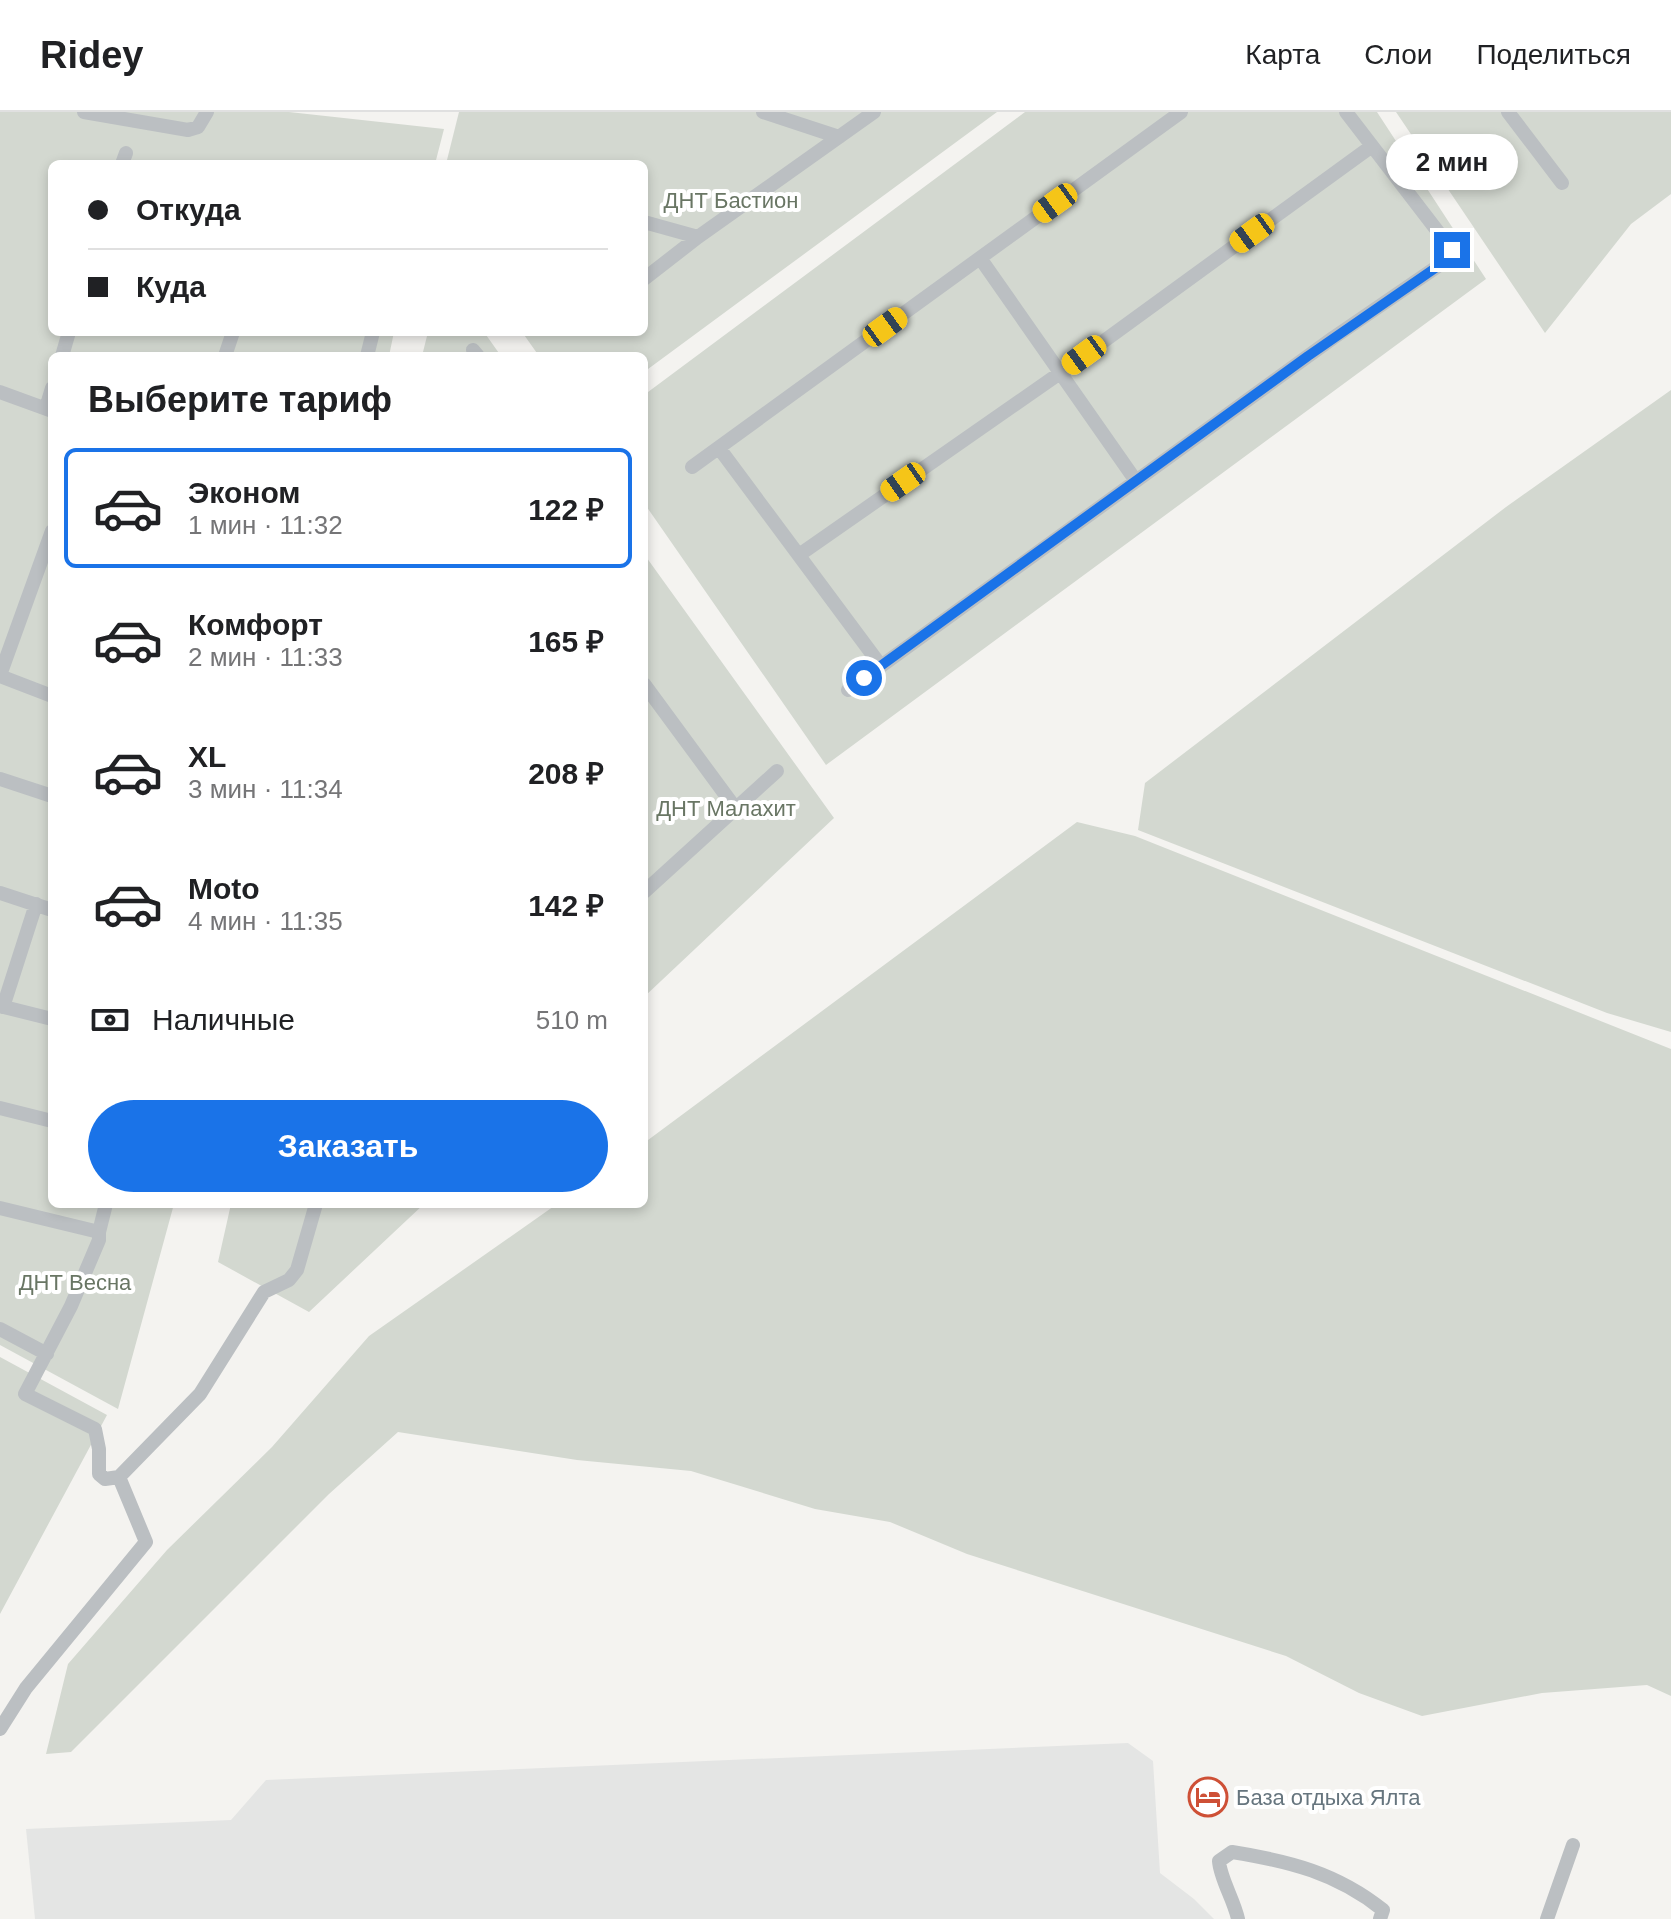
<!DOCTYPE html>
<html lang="ru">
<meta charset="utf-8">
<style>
body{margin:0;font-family:Arial,sans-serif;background:#f6f6f6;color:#202124;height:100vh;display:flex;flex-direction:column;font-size:30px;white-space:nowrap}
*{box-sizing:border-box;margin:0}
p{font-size:26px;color:#757577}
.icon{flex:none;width:44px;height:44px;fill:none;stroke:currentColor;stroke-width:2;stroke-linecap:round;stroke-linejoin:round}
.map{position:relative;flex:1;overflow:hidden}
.drawer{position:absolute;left:48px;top:240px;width:600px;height:856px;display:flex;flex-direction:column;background:#fff;border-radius:12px;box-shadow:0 4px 12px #0003}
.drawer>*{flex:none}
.top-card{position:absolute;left:48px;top:48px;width:600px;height:176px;border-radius:12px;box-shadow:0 4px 12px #0003;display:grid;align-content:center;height:176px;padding:0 40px;background:#fff}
.end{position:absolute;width:36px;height:36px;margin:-18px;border:10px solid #1a73e8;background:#fff;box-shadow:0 0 0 4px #fff}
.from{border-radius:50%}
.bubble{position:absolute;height:56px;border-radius:28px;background:#fff;box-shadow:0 4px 12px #0003;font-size:26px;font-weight:800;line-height:56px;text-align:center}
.car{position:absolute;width:24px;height:48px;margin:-24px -12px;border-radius:10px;box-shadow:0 0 6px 2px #0007;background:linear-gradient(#f5c518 24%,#345 0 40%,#f5c518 0 76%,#345 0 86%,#f5c518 0)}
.top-card b{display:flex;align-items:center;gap:28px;height:76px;font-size:30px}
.top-card b+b{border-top:2px solid #e0e0e0}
.top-card i{width:20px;height:20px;background:#202124}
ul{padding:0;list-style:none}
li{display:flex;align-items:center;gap:24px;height:120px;margin:0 16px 12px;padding:0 24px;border:4px solid transparent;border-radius:12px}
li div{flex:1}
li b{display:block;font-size:30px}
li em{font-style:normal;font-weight:800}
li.current{border-color:#1a73e8}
li>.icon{width:72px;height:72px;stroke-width:1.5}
h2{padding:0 40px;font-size:36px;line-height:96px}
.pay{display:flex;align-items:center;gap:20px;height:88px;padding:0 40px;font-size:30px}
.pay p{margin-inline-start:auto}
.action{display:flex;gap:16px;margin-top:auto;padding:16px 40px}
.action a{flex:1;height:92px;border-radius:48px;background:#1a73e8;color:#fff;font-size:32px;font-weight:800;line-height:92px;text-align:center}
header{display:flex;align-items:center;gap:48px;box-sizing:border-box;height:112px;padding:0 40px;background:#fff;border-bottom:2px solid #e0e0e0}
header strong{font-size:38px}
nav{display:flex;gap:44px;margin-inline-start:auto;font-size:28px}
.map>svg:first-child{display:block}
.built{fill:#e4e5e4}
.green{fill:#d3d8d0}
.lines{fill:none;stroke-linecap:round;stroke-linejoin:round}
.minor{stroke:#bbbfc2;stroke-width:14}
.route{stroke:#1a73e8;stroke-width:10}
.labels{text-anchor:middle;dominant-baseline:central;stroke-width:8;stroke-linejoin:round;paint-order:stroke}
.park-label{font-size:22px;fill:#697664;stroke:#fff}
.poi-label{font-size:22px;fill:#66757e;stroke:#fff;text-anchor:start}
</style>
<header>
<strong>Ridey</strong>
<nav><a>Карта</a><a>Слои</a><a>Поделиться</a></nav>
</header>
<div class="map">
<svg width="1671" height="1807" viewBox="0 0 1671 1807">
<rect width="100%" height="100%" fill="#f4f3f0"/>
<path class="built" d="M1128,1631L1153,1649L1160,1761L1194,1787L1214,1807H35L26,1717L231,1708L266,1668Z"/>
<path class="green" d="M0,0H289L444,17L435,52H52V220H394L389,244H52V1092H174L118,1297L0,1233Z
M459,0H997L644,260V244H539L522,220H644V52H446Z
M1025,0H1377L1486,167L826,653L644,391V283Z
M1396,0H1671V82L1631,112L1545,221Z
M428,220H484L501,244H422Z
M1671,278V920L1607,901L1138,718L1145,671L1506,395Z
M644,442L834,706L644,885Z
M1077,710L1135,724L1671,937V1584L1647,1573L1542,1581L1422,1604L1359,1581L1286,1544L967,1442L890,1410L815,1397L691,1359L577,1348L398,1320L329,1382L71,1640L46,1642L68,1552L167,1438L272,1335L369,1224L557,1092H644V1031Z
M231,1092H424L309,1200L218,1150Z
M0,1245L107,1303L0,1502Z"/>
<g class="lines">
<path class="minor" d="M84,0L188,18L198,15L207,0
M763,0L839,25
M1508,0L1562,71
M122,52L126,41
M644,110L698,125
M980,146L1136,369
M644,167L698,125L874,0
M473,238L478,244
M62,244L69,220
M225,244L233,220
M367,244L373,220
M0,280L52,299
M46,296L52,276
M719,336L881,554
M692,355L1181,0
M799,443L1060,261L1372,34
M0,563L52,419
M0,564L52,584
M644,572L736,697
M848,578L1333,226L1444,150L1452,138L1346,0
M0,667L52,684
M644,780L777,659
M0,781L52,798
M0,894L52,907
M3,895L36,792
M0,996L52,1009
M106,1092L99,1120V1128L71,1194L25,1282L95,1317L99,1337V1362L105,1367L119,1365
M0,1096L99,1120
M0,1217L47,1242
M119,1365L200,1282L264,1180L289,1168L297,1158L316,1092
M0,1617L26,1576L146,1430L119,1365
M1238,1807C1234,1788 1220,1766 1219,1749L1232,1740C1289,1749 1337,1761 1383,1798L1380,1807
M1547,1807L1573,1733"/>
</g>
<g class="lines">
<path class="route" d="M864,566L1308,244L1444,150L1452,138"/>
</g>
<defs>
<symbol id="hotel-ring" viewBox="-11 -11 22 22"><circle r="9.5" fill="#fff" stroke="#ce5036" stroke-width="1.5"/><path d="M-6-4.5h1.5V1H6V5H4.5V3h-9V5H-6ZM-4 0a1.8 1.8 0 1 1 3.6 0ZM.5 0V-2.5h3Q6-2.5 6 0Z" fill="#ce5036"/></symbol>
</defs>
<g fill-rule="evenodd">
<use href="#hotel-ring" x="1186" y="1663" width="44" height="44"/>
</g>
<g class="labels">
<g class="park-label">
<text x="731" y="88">ДНТ Бастион</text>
<text x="726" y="696">ДНТ Малахит</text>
<text x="75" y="1170">ДНТ Весна</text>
</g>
<g class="poi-label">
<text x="1236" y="1685">База отдыха Ялта</text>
</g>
</g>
</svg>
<i class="end from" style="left:864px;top:566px"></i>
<i class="end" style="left:1452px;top:138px"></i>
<div class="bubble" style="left:1386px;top:22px;width:132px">2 мин</div>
<i class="car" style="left:1055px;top:91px;rotate:234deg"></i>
<i class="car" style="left:1252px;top:121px;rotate:234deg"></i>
<i class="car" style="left:885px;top:215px;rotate:54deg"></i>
<i class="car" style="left:1084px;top:243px;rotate:234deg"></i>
<i class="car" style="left:903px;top:370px;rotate:235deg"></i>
<div class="top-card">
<b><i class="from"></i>Откуда</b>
<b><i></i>Куда</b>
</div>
<section class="drawer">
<h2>Выберите тариф</h2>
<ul>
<li class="current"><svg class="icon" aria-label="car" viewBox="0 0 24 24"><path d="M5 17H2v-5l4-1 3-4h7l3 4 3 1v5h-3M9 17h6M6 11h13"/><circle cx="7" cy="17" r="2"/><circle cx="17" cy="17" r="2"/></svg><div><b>Эконом</b><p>1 мин · 11:32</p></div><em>122 ₽</em></li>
<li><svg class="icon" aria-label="car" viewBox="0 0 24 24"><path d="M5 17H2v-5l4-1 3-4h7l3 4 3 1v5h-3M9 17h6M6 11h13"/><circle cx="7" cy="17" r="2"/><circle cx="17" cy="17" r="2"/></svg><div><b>Комфорт</b><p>2 мин · 11:33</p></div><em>165 ₽</em></li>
<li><svg class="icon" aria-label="car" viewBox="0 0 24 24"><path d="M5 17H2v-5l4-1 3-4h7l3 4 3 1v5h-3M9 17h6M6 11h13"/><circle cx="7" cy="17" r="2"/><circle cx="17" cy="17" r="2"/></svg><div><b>XL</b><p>3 мин · 11:34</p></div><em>208 ₽</em></li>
<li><svg class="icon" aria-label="car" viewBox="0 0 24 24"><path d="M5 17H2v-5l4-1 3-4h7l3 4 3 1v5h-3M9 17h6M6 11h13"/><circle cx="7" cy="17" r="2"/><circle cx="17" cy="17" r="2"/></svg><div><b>Moto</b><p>4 мин · 11:35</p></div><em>142 ₽</em></li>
</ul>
<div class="pay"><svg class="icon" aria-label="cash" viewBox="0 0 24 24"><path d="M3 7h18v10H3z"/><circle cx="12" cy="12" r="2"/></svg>Наличные<p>510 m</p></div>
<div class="action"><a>Заказать</a></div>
</section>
</div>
